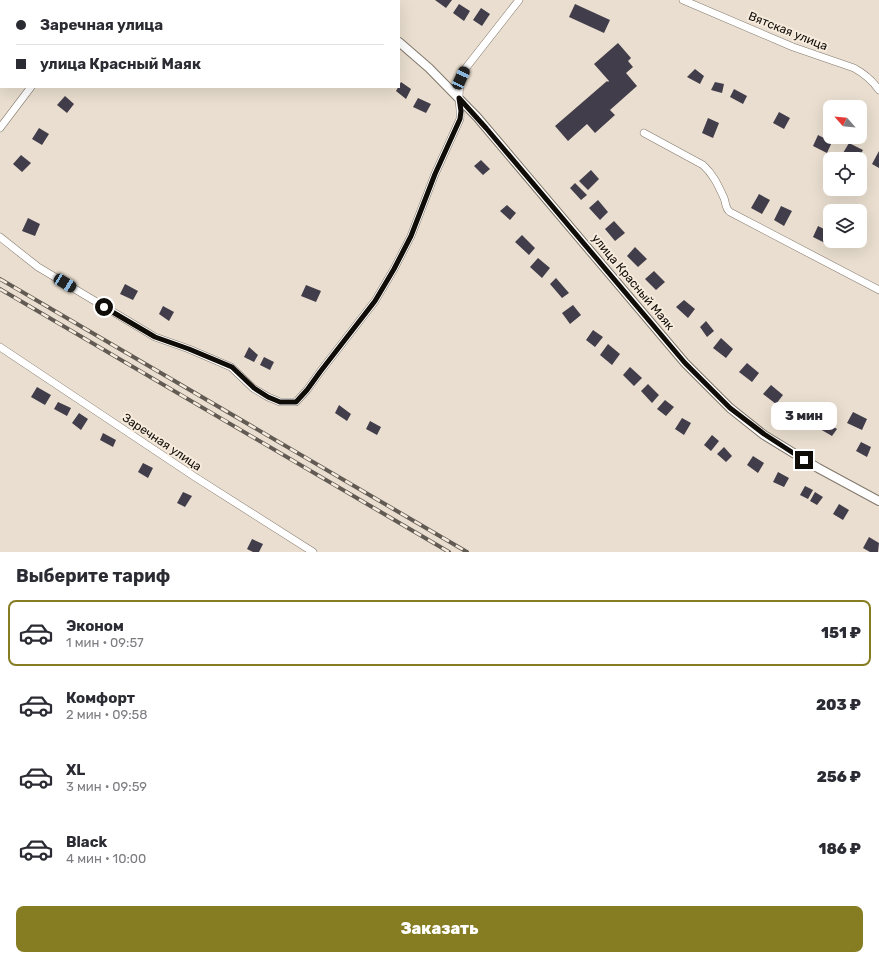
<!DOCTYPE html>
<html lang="ru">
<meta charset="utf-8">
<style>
body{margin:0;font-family:Rubik,sans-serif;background:#f7f7f7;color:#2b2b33;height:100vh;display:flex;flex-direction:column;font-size:15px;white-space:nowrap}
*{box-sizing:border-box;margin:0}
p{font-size:13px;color:#7c7c81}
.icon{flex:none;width:22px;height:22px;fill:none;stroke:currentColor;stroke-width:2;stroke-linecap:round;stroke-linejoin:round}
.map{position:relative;height:552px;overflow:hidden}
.side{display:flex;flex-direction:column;background:#fff;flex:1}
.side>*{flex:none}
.banner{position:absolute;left:0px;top:0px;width:400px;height:88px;box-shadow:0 4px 16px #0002;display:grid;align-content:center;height:88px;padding:0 16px;background:#fff}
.needle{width:26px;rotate:297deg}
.buttons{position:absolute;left:823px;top:100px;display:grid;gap:8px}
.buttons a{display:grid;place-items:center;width:44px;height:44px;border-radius:8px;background:#fff;box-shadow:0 4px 16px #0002;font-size:20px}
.end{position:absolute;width:18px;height:18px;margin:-9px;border:5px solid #100c08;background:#fff;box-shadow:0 0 0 2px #fff}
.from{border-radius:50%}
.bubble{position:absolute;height:28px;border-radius:8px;background:#fff;box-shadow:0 4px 16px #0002;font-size:13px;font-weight:800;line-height:28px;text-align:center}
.car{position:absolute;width:12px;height:24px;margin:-12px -6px;border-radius:5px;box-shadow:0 0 3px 1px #0007;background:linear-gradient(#222 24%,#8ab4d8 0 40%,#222 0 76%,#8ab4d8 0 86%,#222 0)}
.banner b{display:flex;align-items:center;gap:14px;height:38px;font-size:15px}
.banner b+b{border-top:1px solid #e1e1e2}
.banner i{width:10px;height:10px;background:#2b2b33}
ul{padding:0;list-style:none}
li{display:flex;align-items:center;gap:12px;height:66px;margin:0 8px 6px;padding:0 8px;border:2px solid transparent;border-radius:8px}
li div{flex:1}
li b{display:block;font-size:15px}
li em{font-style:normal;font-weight:800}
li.active{border-color:#867d23}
li>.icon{width:36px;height:36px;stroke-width:1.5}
h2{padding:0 16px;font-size:18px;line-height:48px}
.cta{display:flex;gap:8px;margin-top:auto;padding:8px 16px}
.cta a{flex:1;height:46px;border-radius:8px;background:#867d23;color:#fff;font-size:16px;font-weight:800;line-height:46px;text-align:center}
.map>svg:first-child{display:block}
.building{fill:#423d4a}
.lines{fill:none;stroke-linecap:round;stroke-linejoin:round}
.minor-casing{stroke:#81776a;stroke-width:8}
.tertiary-casing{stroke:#81776a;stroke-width:10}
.minor{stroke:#fff;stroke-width:7}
.tertiary{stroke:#fff;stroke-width:8}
.rail-casing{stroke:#625b53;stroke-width:4}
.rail{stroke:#f6ebdc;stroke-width:2.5;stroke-dasharray:8;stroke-linecap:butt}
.route{stroke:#100c08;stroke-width:5}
.labels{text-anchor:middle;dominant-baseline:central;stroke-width:4;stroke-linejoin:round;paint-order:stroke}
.street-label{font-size:12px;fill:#100c08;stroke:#f6ebdc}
</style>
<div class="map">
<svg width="879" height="552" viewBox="0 0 879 552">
<rect width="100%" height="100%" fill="#e9decf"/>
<path class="building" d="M435,0H452L446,8Z
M459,4L470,11L464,21L453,13Z
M575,4L610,20L604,33L569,17Z
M481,8L490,14L482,26L473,20Z
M618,43L631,58L628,61L633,67L626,73L637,86L610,110L615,115L595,133L587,124L568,141L555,126L607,81L608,82L609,81L594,64Z
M695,69L704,76L700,84L687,77Z
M401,82L411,89L406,99L396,91Z
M715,82L724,84L722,93L711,90Z
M734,89L747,96L743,104L730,97Z
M65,96L74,104L67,113L57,105Z
M418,98L431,104L426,113L413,107Z
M779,112L790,118L784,129L773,123Z
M708,118L719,123L713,138L702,133Z
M39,128L49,134L42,145L32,139Z
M818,135L832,142L827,153L813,146Z
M849,143L863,150L858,159H854L843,153Z
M879,151V168L872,164Z
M21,155L31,163L22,172L13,164Z
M481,160L490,169L483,175L474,166Z
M591,170L599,179L588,190L579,181Z
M575,183L587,195L581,200L570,188Z
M759,194L770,200L762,214L751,208Z
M598,200L608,212L600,220L589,208Z
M507,205L516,213L510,220L500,211Z
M781,206L792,211L784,226L774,220Z
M28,218L40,224L35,236L22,231Z
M614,221L625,233L615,241L605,229Z
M818,226L830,232V239L827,244L813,237Z
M522,235L535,248L529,255L515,242Z
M635,247L647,259L638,267L627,256Z
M538,258L550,268L542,278L530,267Z
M654,271L665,282L656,290L645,279Z
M556,278L569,293L562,298L550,284Z
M125,284L138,291L133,300L120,294Z
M306,285L321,291L316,302L301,296Z
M684,300L695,309L688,318L676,307Z
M573,305L581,315L570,324L562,313Z
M163,306L174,312L169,321L159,314Z
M706,321L714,331L707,337L700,327Z
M593,330L603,337L595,347L586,340Z
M721,338L733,349L726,358L713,348Z
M608,344L620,354L612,365L600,355Z
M249,347L258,355L254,362L244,357Z
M264,357L274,362L270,370L260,365Z
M747,363L759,373L752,382L739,372Z
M630,367L642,378L634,386L623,375Z
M648,384L659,395L652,403L641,391Z
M771,385L783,395L776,404L763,394Z
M37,387L51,395L45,405L31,397Z
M665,400L674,407L666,416L657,409Z
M58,402L71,408L67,416L54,409Z
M339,405L351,414L347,421L335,413Z
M798,408L811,414L807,424L793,417Z
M853,412L867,419L862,430L847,423Z
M79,413L88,419L81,430L72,423Z
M682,418L691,423L684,435L675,429Z
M370,421L381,427L377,435L366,429Z
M824,421L837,429L832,436L820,429Z
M103,433L116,440L113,447L100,440Z
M712,435L719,441L711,451L704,445Z
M861,442L871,447L867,457L856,451Z
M724,447L732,456L726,462L717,454Z
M753,456L764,463L758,473L747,465Z
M143,463L153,468L148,478L138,472Z
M778,472L789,478L784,487L773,482Z
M805,486L813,490L808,499L800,495Z
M183,492L192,496L185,507L177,503Z
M815,492L823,497L817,505L810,501Z
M839,504L849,510L843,520L833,514Z
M869,537L879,543L878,552H870L863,548Z
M252,539L263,544L259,552H253L247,549Z"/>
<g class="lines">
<defs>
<path id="minor" d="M683,0L793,47L854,68C865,74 872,80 879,90
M95,1L96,0
M0,128L31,87
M644,133L703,165C713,174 718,185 724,198C726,203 725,208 730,212L879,290
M0,237L38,267L155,337L189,349L231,367L253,388L268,397L280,402H296L307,390L320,372L375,301L394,269L411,236L435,174L460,119C461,111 459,105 459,97C459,87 461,78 465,69L519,0
M0,347L195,477L313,552"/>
<path id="tertiary" d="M348,0L350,1
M399,42L429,68L477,117L685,363L730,408L764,435L818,468L879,501"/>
</defs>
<use href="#minor" class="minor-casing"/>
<use href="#tertiary" class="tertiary-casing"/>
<use href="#minor" class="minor"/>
<use href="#tertiary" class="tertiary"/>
<defs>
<path id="rail" d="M0,279L467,552
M0,289L449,552"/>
</defs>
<use href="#rail" class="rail-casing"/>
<use href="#rail" class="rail"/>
</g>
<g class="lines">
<path class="route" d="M104,307L155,337L189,349L232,367L254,388L268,397L280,402H296L307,390L320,372L375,301L394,269L411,236L435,174L460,119L461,111L459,98L486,128L685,363L730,408L764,434L804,460"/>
</g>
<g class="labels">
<g class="street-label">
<text transform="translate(788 31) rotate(22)">Вятская улица</text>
<text transform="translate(633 282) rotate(50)">улица Красный Маяк</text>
<text transform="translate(162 442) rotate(34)">Заречная улица</text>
</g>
</g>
</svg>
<div class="buttons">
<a><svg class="needle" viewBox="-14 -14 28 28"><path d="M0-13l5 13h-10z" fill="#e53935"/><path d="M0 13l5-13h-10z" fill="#7c7c81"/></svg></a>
<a><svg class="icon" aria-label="locate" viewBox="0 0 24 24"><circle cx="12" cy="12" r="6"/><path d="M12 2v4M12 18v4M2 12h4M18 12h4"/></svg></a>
<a><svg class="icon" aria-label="layers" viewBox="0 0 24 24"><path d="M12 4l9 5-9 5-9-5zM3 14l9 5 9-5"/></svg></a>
</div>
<i class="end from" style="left:104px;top:307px"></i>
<i class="end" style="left:804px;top:460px"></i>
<div class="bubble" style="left:771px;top:402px;width:66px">3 мин</div>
<i class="car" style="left:461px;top:78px;rotate:25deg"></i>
<i class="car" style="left:65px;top:283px;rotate:121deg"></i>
<div class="banner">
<b><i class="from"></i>Заречная улица</b>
<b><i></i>улица Красный Маяк</b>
</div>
</div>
<section class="side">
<h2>Выберите тариф</h2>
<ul>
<li class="active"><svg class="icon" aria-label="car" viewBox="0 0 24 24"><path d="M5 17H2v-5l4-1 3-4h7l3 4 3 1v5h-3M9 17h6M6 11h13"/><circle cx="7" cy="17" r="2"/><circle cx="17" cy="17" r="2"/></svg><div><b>Эконом</b><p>1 мин · 09:57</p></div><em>151 ₽</em></li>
<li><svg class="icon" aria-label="car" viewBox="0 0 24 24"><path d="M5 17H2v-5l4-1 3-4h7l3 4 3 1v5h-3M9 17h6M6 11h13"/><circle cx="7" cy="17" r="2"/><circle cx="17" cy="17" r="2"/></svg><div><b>Комфорт</b><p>2 мин · 09:58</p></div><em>203 ₽</em></li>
<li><svg class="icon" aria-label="car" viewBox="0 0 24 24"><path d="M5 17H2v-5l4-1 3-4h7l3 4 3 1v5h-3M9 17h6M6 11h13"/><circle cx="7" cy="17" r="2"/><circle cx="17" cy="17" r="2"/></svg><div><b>XL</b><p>3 мин · 09:59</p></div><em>256 ₽</em></li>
<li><svg class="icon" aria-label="car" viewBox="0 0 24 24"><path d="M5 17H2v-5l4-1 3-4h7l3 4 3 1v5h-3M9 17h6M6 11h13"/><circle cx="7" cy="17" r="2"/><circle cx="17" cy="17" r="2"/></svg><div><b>Black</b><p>4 мин · 10:00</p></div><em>186 ₽</em></li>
</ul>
<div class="cta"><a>Заказать</a></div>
</section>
